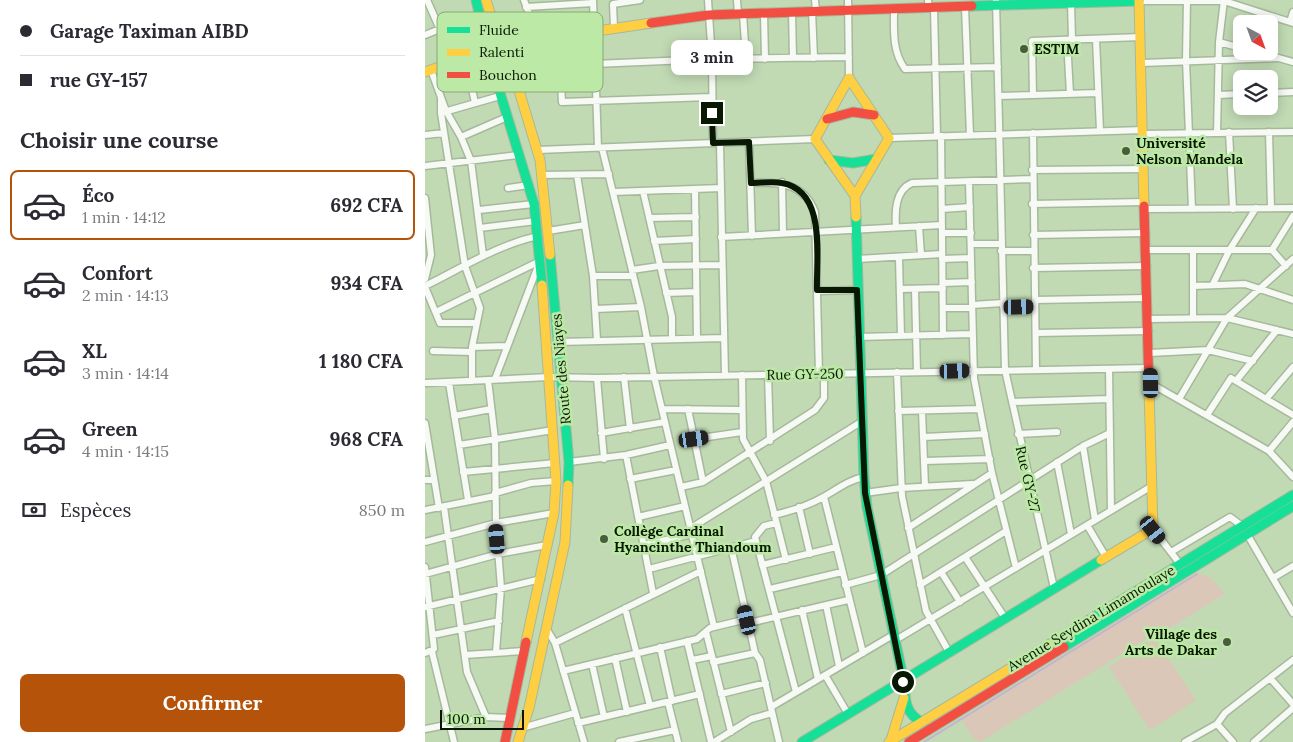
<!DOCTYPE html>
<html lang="fr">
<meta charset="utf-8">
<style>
body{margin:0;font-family:Lora,serif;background:#f2f2f3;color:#2b2b33;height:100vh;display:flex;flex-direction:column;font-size:19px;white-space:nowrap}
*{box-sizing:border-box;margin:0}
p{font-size:16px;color:#7c7c81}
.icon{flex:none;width:28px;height:28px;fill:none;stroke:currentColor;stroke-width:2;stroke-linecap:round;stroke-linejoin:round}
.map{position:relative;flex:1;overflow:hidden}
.sheet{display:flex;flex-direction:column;background:#fff;width:425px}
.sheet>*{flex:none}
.top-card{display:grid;align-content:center;height:110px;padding:0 20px;background:#fff}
.needle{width:32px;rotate:139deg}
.buttons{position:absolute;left:808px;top:15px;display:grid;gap:10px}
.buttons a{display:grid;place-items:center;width:45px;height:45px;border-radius:8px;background:#fff;box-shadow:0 2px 12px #0003;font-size:25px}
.scale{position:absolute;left:15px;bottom:12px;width:84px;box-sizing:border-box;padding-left:5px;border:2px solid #081802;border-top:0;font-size:14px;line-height:18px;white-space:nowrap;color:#081802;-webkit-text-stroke:4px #bce9a5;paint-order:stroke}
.end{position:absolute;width:22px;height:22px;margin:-11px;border:6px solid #081802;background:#fff;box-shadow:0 0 0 2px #fff}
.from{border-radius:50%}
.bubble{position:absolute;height:35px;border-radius:8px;background:#fff;box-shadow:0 2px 12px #0003;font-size:16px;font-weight:700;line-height:35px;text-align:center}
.car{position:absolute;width:15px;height:30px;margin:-15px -8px;border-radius:6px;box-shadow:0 0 4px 1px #0007;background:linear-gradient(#222 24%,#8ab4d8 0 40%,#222 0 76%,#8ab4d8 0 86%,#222 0)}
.top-card b{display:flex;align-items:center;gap:18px;height:48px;font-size:19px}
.top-card b+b{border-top:1px solid #e1e1e2}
.top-card i{width:12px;height:12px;background:#2b2b33}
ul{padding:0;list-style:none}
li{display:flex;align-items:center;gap:15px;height:70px;margin:0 10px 8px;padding:0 10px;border:2px solid transparent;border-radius:8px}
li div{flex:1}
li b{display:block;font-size:19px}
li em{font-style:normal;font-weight:700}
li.active{border-color:#b45309}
li>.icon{width:45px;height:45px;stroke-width:1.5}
h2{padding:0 20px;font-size:22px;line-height:60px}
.pay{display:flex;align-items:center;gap:12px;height:55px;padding:0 20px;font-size:19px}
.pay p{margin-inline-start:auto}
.primary-button{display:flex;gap:10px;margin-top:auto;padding:10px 20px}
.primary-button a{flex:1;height:58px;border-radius:8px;background:#b45309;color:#fff;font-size:20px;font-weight:700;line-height:58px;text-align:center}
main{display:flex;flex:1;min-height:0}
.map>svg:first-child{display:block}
.green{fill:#dbc7b7}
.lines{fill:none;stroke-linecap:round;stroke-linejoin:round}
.stream{stroke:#c7b0d1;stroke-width:2}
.street-casing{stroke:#a6b99c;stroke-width:9}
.fast-casing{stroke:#a6b99c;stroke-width:11}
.slow-casing{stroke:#a6b99c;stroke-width:11}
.jam-casing{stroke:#a6b99c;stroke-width:11}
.street{stroke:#f6f9f4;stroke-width:6}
.fast{stroke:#16e098;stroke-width:9}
.slow{stroke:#ffcf43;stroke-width:9}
.jam{stroke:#f24e42;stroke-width:9}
.route{stroke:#081802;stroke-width:6}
.poi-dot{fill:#495c40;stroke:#bce9a5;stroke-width:2}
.labels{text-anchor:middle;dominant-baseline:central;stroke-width:5;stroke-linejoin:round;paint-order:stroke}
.poi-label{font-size:14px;font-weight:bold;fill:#081802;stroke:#bce9a5;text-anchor:start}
.street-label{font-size:14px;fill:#081802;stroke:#bce9a5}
.key{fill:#bce9a5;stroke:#86aa74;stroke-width:1}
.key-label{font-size:14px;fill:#081802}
</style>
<main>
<section class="sheet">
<div class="top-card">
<b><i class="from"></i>Garage Taximan AIBD</b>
<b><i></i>rue GY-157</b>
</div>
<h2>Choisir une course</h2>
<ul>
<li class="active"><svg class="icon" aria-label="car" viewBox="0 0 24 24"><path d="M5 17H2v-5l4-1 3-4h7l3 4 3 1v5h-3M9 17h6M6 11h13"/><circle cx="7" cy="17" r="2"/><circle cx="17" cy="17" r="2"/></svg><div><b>Éco</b><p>1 min · 14:12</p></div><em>692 CFA</em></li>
<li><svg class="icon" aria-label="car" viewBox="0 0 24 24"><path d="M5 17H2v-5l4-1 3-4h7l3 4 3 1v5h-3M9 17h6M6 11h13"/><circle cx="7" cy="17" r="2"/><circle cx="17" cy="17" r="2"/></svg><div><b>Confort</b><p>2 min · 14:13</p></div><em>934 CFA</em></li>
<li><svg class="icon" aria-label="car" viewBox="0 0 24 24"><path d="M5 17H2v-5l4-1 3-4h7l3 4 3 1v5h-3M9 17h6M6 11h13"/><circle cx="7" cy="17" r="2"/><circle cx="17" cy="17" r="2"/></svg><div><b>XL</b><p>3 min · 14:14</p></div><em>1 180 CFA</em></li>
<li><svg class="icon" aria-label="car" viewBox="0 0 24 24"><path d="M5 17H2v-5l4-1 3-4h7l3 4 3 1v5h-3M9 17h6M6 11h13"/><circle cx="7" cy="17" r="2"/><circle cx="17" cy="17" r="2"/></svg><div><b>Green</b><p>4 min · 14:15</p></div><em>968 CFA</em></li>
</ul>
<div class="pay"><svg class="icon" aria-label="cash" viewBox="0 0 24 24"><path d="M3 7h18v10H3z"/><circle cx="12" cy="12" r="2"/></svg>Espèces<p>850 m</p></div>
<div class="primary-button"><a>Confirmer</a></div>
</section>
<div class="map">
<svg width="868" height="742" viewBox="0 0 868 742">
<rect width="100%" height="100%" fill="#c1dab4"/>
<path class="green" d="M774,574L786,578L800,594L738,632L729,634L555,742L548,738L537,720Z
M729,637L771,700L725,730L684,667Z"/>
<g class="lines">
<path class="stream" d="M499,742L772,574"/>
<defs>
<path id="street" d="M2,0L29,61
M99,0L113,38
M168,0L173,148
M283,0L287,59L288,143
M312,0L313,14
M390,0L391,11
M423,0L424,78
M503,0L504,8
M571,0L580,370L629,588
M762,0L761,60L767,209
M714,1H799L868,23
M646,3L647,39
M101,7L168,3
M540,7L545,135
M509,8L512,136
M469,10C469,31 467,51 480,69L573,67
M387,11L389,58
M367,12L368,58
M339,13L340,59
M318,14L321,59
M865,22L868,12
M189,28L188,4L215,0
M0,35L15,29
M133,35L137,102L286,97
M671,39L675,131
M642,40L645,94
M794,42L816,48
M828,51L868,62
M40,56L50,103
M717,63L852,58
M169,64L287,59L424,57
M6,70L21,111L36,137L46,161L58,255
M844,93L868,92
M608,95L607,41L716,37
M793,95L816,94
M574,96L673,93
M16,98V113L40,266L55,308L47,347V381
M19,112L75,96
M804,132L808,209
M844,132L846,208
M608,133L611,369
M792,133L794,42L799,0
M718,134L868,132
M0,135L19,133
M516,136L518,335
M36,137L82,117
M464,138L718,130
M324,142L327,236
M295,143L300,375
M177,148L216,307L229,376L289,627
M113,150L390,139
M0,166L93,155
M607,170L719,169
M117,175L184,174
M152,175L168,276L172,340
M357,182L358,233
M544,182L549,378L567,473L591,568
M326,183C354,182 378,182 390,212L394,374
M83,188L104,185
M270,190L272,338
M218,191L247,317V339
M188,192L296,188
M0,198L6,255L0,279
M607,204L720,202
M517,209L545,207
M720,209L868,208
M54,210L109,204
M224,218L271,217
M494,226L496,255
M471,227C470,212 470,190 487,183L607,179
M55,228L111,221
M123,231L160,225
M517,233H546
M608,235L721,233
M296,237L517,225
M229,241L271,239
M546,244H576
M722,250H847L861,266
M768,250V318
M847,250L868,216
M576,251H607
M474,258L476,336
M432,259L517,254
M517,259L546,258
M608,268L722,266
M207,270L234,266L297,265
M168,276H208
M518,283L547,282
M788,284L805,249L831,208
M0,286C37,268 72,245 113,236
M768,286L820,284L868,300
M0,287L15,323H50
M475,289L518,288
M490,289L492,372
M392,291L432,290
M241,293L271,292
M610,300L722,298
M547,305L578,303
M578,307H610
M518,308H547
M171,309L216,307
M11,312L115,261
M723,319L802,318L868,334
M611,333L724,331
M433,337L547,334
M134,342L299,338
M47,347L82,346
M8,351L47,352
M725,353L783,350L828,361
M684,369L686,510
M472,372L477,496L501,611L524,652
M343,374L345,441
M317,375L318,439L341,481L361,560
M199,377L205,429
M172,378L179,459
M70,379L113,266
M63,380L70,439L71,523L76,588L71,652
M811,381L852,330
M0,383L124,377L172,378L725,368
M24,383L43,500
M725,383L844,451L868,477
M754,399L802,318L868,259
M841,399L868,367
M587,402L684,399
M237,409L317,410
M263,409L278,482
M473,411L555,409
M497,411L500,486
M782,415L806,378L868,415
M29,416L66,409
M0,423L14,508
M176,433L240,422
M593,434L632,432
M499,437L560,434
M269,439L317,432
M34,445L128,430
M658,446L670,520
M844,451L868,422
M201,455L228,593
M500,461L565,459
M144,462L201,455L245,445
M632,462L646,534
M38,472L130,463
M205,479L251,470
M0,480H9
M256,487L278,482L390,410L399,398V374
M70,493L106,483L131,481
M440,493L476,488L548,484
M399,497L438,653
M19,507L42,672L61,717
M374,507L385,554
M0,510L70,496
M349,515C366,511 385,505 400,496C414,488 424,480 439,477
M213,517L260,506
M351,523L339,526L330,537L371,692
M662,525L681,557
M266,528L436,422
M483,528L567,473
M728,529L755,564
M822,534L868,613
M0,542L71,523L129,513
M219,545L267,534
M306,547L330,653L335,660L354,742
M746,552L805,517L817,526
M540,557L580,618
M337,565L411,547
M0,567L9,649L0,653
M224,569L331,541
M516,572L535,602
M0,574L73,554L122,545
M848,578L868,566
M420,585L456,575L658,446L685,433
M495,585L581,531
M345,589L417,572
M401,605L414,666
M0,607L116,579
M200,608L225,706
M377,610L393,679
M324,623L423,600
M121,628L130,643L159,742
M281,632L306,732
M8,635L74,621
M262,641L286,742
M469,641L727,486
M130,643L276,571
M235,647L247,701
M7,652L29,742
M40,655L99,651
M190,658L202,712
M267,660L287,656
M288,662L330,653
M167,664L179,717
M138,671L272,639L285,628L322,619
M400,675L423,714
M845,678L868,704
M296,694L341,683
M243,702L253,742
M346,707L468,635
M153,723L275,694
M792,724L808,742
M97,728L150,713
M0,729L61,717L84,718
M194,742L250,730
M289,742L326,719L347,713
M760,742L792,724L800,713L868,660
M829,742L868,708"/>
<path id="fast" d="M51,0L65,60L109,204L117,285
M547,6L714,1
M404,160L428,163L451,159
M431,217L439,477L442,507L479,682C480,699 480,714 497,722
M125,255L144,462L143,485
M625,644L868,495
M639,647L868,506
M377,742L676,560"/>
<path id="slow" d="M61,0L70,29L85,61L115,160L125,255
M714,0L719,206
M0,72L72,46L226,23
M430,196L390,139L424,78L464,138L430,196L431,217
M676,560L728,529L724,390
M101,642L129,513L131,481L117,285
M466,740L479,698
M93,742L104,708L140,542L143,485
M464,742L625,644"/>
<path id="jam" d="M226,23L284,15L547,6
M402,119L428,112L449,115
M719,206L724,390
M80,742L101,642
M484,742L639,647"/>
</defs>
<use href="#street" class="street-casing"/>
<use href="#fast" class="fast-casing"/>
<use href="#slow" class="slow-casing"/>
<use href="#jam" class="jam-casing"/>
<use href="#street" class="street"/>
<use href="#fast" class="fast"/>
<use href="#slow" class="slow"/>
<use href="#jam" class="jam"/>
</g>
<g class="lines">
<path class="route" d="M287,113L288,143L324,142L326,183C336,183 348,181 357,183C402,191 391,257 392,290H432L440,493L478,682"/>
</g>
<g class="poi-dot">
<circle cx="599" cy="49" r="5"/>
<circle cx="701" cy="151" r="5"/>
<circle cx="179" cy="539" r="5"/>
<circle cx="802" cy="642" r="5"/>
</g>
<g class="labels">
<g class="poi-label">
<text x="609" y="49">ESTIM</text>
<text x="711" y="143">Université<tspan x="711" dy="16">Nelson Mandela</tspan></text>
<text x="189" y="531">Collège Cardinal<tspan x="189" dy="16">Hyancinthe Thiandoum</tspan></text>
<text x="792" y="634" text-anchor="end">Village des<tspan x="792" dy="16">Arts de Dakar</tspan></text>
</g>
<g class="street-label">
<text transform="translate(136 369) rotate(-95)">Route des Niayes</text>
<text transform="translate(380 374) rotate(-1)">Rue GY-250</text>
<text transform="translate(603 479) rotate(77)">Rue GY-27</text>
<text transform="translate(666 618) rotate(-31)">Avenue Seydina Limamoulaye</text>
</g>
</g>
<rect x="12" y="12" width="166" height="80" rx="8" class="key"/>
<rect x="22" y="27" width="23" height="6" fill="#16e098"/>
<rect x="22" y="49" width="23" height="7" fill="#ffcf43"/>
<rect x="22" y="72" width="23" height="6" fill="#f24e42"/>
<g class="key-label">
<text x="54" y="35">Fluide</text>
<text x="54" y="57">Ralenti</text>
<text x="54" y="80">Bouchon</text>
</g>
</svg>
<div class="buttons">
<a><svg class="needle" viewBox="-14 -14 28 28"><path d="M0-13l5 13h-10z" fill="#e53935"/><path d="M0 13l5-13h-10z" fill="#7c7c81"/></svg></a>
<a><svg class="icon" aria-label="layers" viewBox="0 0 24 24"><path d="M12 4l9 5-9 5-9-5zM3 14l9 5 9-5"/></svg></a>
</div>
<div class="scale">100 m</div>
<i class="end from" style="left:478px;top:682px"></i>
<i class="end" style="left:287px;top:113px"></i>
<div class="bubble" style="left:246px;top:40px;width:82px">3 min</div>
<i class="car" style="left:594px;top:307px;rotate:89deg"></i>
<i class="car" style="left:530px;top:371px;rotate:88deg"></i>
<i class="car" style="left:726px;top:383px;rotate:359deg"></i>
<i class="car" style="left:269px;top:439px;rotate:82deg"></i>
<i class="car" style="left:728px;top:530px;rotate:142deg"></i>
<i class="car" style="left:72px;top:539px;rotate:355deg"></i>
<i class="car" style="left:322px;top:620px;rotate:347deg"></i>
</div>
</main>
